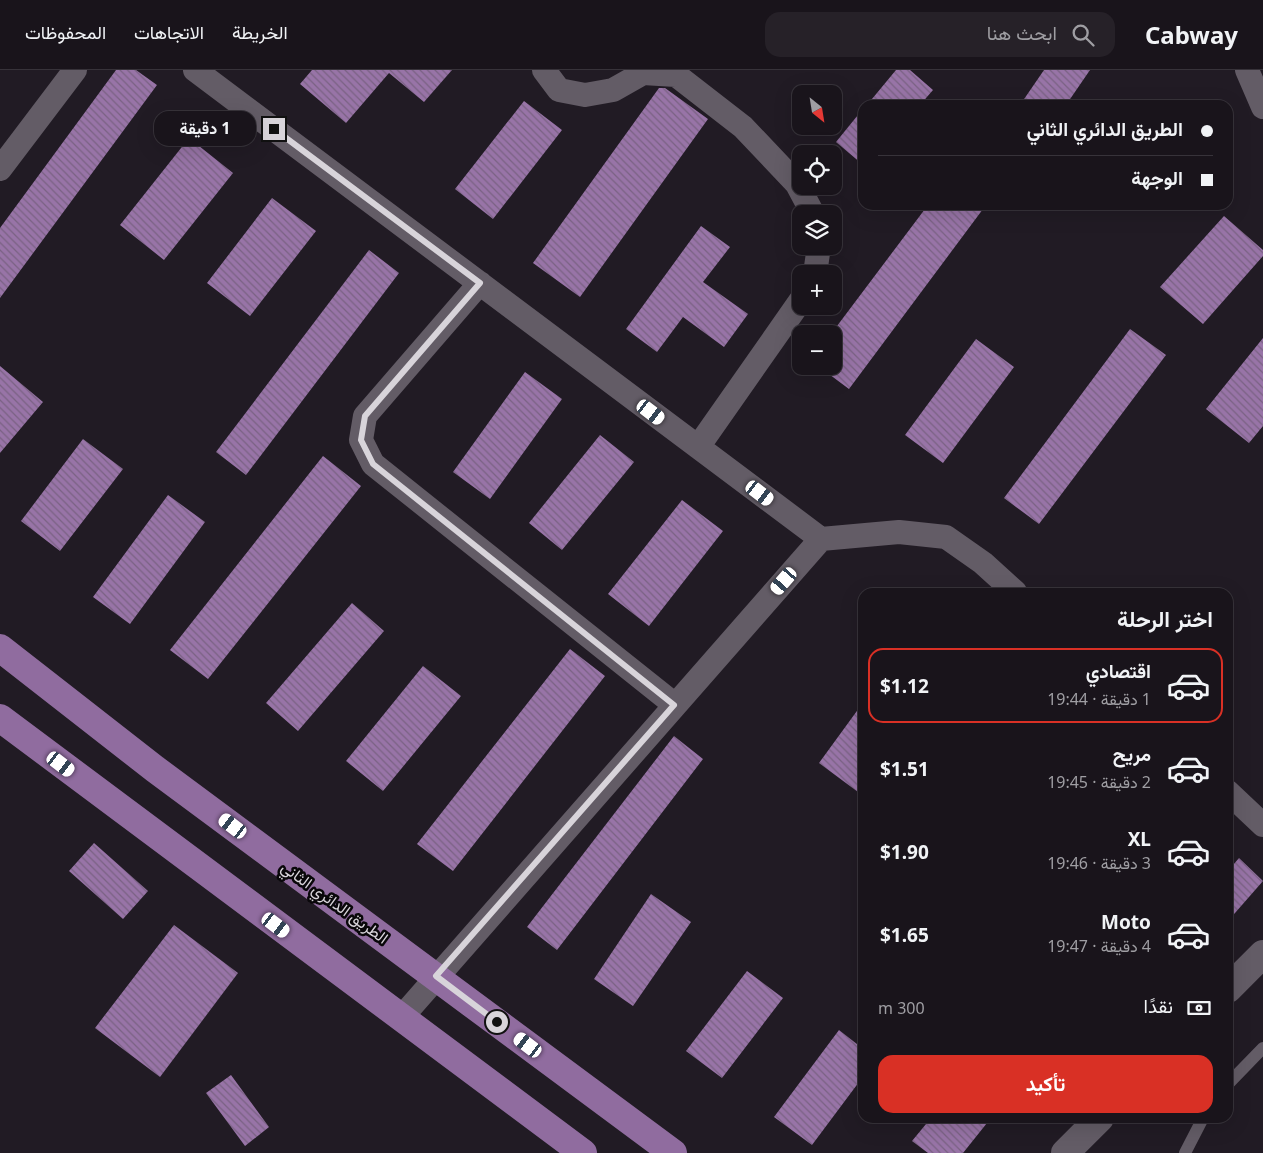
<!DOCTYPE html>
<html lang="ar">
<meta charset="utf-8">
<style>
body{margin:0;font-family:"Noto Sans",Vazirmatn,sans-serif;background:#262128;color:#f1f3f6;direction:rtl;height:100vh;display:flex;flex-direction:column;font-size:19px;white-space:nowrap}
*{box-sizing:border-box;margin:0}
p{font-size:16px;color:#9f9ea3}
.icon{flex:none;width:28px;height:28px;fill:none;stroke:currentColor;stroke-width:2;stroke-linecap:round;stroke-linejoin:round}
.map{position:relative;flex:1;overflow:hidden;direction:ltr}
.sheet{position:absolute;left:858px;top:518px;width:375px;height:535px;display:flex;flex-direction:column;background:#19141b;border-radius:15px;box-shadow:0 5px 20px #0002,0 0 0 1px #37333a;direction:rtl}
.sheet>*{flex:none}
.guide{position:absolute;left:858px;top:30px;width:375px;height:110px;border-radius:15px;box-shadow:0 5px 20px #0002,0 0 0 1px #37333a;direction:rtl;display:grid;align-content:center;height:110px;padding:0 20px;background:#19141b}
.needle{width:32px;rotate:150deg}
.tools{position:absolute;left:792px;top:15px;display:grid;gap:10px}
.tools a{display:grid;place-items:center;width:50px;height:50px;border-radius:10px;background:#19141b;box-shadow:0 5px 20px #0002,0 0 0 1px #37333a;font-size:25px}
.end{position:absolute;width:22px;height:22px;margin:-11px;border:6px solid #d8d4da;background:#111;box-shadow:0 0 0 2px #111}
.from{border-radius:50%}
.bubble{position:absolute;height:35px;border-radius:15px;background:#19141b;box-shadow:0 5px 20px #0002,0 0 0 1px #37333a;font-size:16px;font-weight:700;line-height:35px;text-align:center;direction:rtl}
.car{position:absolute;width:15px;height:30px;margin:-15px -8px;border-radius:6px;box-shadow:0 0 4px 1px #0007;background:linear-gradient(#fff 24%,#345 0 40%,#fff 0 76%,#345 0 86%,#fff 0)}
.guide b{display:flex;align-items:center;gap:18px;height:48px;font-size:19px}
.guide b+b{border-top:1px solid #37333a}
.guide i{width:12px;height:12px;background:#f1f3f6}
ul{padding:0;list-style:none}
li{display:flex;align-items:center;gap:15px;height:75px;margin:0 10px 8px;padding:0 10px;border:2px solid transparent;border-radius:15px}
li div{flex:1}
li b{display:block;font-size:19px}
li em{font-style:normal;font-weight:700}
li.active{border-color:#d93025}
li>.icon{width:45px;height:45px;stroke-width:1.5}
h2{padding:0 20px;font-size:22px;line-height:60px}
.pay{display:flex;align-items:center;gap:12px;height:55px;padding:0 20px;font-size:19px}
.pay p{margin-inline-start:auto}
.button{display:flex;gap:10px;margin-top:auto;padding:10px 20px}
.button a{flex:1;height:58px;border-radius:15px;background:#d93025;color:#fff;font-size:20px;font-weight:700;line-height:58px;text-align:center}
header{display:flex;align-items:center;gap:30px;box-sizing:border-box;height:70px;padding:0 25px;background:#19141b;border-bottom:1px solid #37333a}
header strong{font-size:24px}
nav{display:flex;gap:28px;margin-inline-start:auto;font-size:18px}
.search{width:350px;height:45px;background:#262128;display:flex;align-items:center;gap:12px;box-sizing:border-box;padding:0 18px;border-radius:15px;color:#9f9ea3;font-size:19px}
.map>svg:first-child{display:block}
.building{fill:url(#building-back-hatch)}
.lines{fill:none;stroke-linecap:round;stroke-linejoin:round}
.service{stroke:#635c66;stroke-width:12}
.minor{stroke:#635c66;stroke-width:24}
.tertiary{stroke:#635c66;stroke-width:28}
.trunk{stroke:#906c9f;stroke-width:28}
.route{stroke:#d8d4da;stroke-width:6}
.labels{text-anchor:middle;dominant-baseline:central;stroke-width:5;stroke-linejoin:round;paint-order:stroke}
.street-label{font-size:16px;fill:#d8d4da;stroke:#09070a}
</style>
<header>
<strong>Cabway</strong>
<div class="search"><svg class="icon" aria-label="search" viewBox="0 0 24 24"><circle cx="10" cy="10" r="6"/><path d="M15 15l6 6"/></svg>ابحث هنا</div>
<nav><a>الخريطة</a><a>الاتجاهات</a><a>المحفوظات</a></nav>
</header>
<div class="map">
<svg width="1263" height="1083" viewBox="0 0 1263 1083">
<defs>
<pattern id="building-back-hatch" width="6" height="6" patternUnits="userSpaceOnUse" patternTransform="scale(1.25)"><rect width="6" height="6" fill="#9874a7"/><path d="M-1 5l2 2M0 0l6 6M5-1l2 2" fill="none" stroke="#7a6283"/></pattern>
</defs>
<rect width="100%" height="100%" fill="#211b24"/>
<path class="building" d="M116,0H136L157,15L0,228V158Z
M312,0H452L424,32L389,3L346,53L300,14Z
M896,0H910L933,20L920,35H867Z
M1044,0H1090L1066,35H1020Z
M659,18H665L708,49L580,227L533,193Z
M524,31L562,60L493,149L455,119Z
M862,40V94L836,72Z
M189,68L233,103L164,190L120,155Z
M272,128L316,161L250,246L207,213Z
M928,135H986L849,319L818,296H834V264H831Z
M1224,146L1263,180V186L1203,254L1160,217Z
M701,156L730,177L703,212L748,244L724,277L683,247L657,282L626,259Z
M369,180L399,203L246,405L216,382Z
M1130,259L1166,285L1039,454L1004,428Z
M1263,268V356L1249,373L1206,339Z
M976,269L1014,297L943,393L905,365Z
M0,296L43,332L0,383Z
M525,302L562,329L490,429L453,402Z
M600,365L634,392L562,480L529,453Z
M83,369L123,399L60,481L21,451Z
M323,386L361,416L208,609L170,580Z
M168,425L205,452L130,554L93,527Z
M682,430L723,461L649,556L608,524Z
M352,533L384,561L298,661L266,633Z
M570,579L605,606L453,801L417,774Z
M423,596L461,626L383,721L346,691Z
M862,634V725L819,693Z
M674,666L703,689L557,880L527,857Z
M94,773L148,821L123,849L69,801Z
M1239,788L1263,811L1228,851V801Z
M651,824L691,852L633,936L594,909Z
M174,855L238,903L160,1007L95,958Z
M747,901L783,928L722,1008L686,981Z
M839,960L862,978V1008L812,1075L774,1047Z
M231,1005L269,1057L245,1076L206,1023Z
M931,1048H991L963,1083H928L912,1071Z"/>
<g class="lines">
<path class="service" d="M1228,1014L1263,978
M1185,1083L1203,1048"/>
<path class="minor" d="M195,0L821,469L899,462L946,467L983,493L1015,522
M544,0L559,20L585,25L613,20L643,3L676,5L743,57L797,114L813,144
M1247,0L1263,37
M0,99L75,0
M815,204L819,176
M480,213L365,346L361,370L373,394L675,635
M698,377L801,230
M1228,722L1263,755
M401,948L821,469"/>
<path class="tertiary" d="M1228,919L1263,884
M1065,1083L1100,1048"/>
<path class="trunk" d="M0,578L155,699L673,1083
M0,648L583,1083"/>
</g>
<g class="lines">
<path class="route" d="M274,59L480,213L365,346L361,370L373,394L674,635L436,906L497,952"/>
</g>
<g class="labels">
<g class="street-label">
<text transform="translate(335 832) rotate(36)">الطريق الدائري الثاني</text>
</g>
</g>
</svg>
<div class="tools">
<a><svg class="needle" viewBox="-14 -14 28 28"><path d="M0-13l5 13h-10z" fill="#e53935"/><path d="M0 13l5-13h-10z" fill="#9f9ea3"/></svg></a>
<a><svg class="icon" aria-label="locate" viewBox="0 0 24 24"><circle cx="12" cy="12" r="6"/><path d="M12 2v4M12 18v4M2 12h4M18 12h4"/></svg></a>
<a><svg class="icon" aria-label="layers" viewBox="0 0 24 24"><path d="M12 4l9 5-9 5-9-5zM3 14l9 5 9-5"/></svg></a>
<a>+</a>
<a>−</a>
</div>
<i class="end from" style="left:497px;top:952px"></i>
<i class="end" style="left:274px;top:59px"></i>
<div class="bubble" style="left:154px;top:41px;width:102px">1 دقيقة</div>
<i class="car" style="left:651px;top:342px;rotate:127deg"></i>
<i class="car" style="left:760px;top:423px;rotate:127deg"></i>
<i class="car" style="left:784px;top:511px;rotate:221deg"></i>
<i class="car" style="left:61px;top:694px;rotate:127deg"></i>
<i class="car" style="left:233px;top:756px;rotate:307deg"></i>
<i class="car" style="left:276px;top:855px;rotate:127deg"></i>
<i class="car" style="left:528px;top:975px;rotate:307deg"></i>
<div class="guide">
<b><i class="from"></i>الطريق الدائري الثاني</b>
<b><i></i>الوجهة</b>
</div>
<section class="sheet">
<h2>اختر الرحلة</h2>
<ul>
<li class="active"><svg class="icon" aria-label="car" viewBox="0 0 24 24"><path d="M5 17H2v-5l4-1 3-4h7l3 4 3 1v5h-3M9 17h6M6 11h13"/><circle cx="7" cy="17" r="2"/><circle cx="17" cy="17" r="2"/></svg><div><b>اقتصادي</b><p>1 دقيقة · 19:44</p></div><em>$1.12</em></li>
<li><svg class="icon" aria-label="car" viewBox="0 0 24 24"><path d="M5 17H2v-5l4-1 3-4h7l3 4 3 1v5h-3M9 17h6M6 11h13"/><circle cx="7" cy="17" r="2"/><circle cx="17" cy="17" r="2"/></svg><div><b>مريح</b><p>2 دقيقة · 19:45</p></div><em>$1.51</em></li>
<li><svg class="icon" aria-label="car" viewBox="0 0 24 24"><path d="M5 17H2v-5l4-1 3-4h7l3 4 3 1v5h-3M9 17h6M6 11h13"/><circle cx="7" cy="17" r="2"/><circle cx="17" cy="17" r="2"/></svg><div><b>XL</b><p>3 دقيقة · 19:46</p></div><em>$1.90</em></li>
<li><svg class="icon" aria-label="car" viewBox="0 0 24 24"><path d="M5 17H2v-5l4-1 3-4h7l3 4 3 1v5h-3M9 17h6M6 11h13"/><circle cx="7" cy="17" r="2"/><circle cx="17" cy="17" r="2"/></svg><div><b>Moto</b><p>4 دقيقة · 19:47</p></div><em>$1.65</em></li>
</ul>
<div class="pay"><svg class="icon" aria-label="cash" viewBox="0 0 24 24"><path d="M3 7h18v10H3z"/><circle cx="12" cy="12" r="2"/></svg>نقدًا<p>300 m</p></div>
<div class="button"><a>تأكيد</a></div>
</section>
</div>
